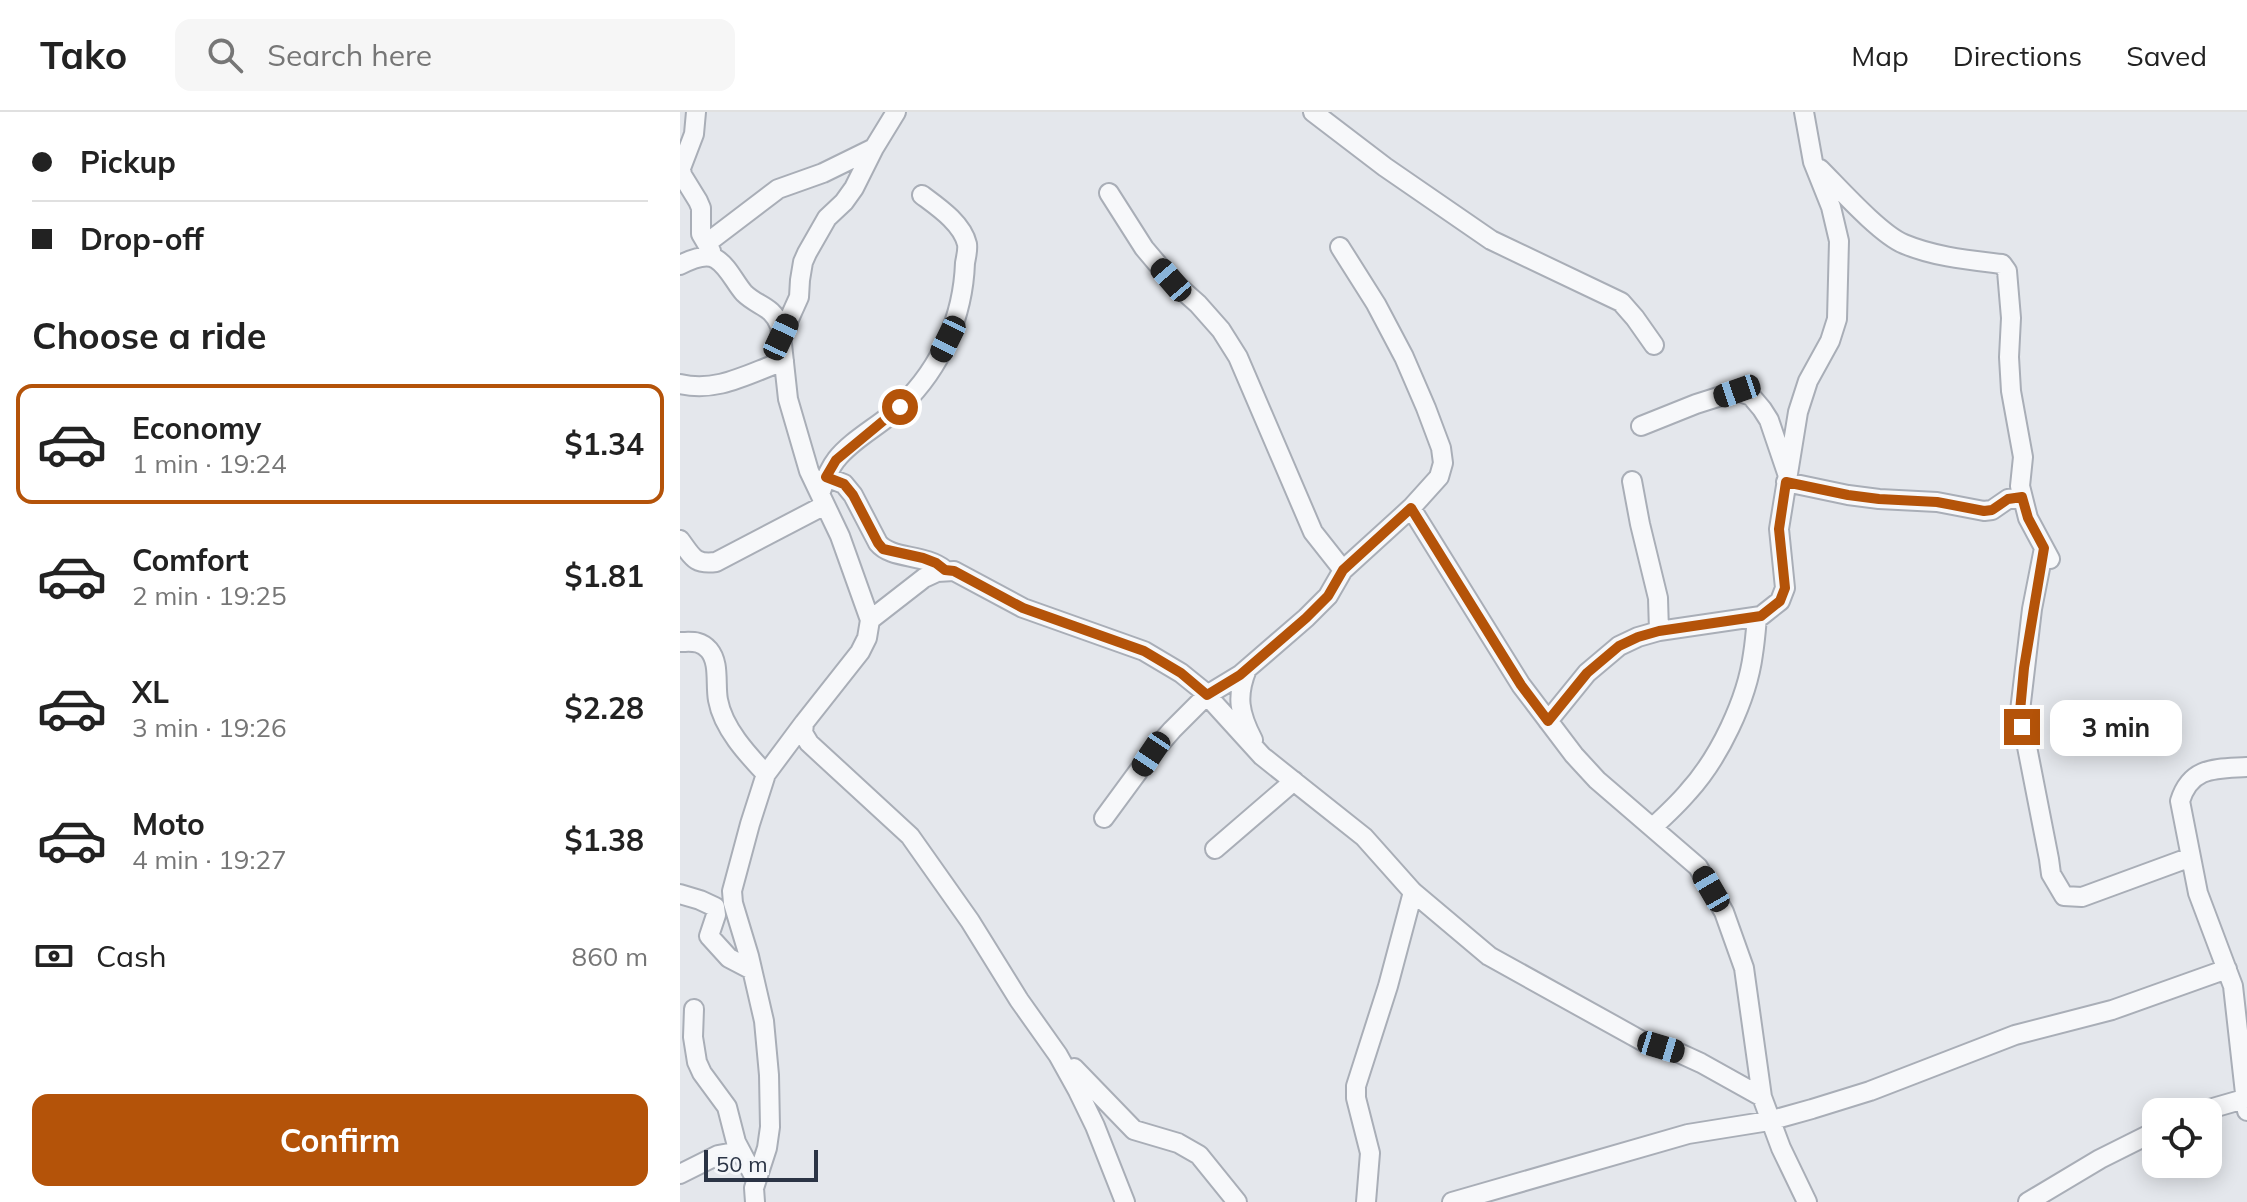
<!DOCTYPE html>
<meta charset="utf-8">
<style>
body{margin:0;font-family:Mulish,sans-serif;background:#f6f6f6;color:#222;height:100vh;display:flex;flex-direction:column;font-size:30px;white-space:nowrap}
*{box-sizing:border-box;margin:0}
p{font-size:26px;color:#767676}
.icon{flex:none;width:44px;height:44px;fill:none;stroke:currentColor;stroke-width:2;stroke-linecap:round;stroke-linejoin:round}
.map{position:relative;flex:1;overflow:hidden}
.sheet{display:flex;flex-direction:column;background:#fff;width:680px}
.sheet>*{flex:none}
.banner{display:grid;align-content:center;height:176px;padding:0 32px;background:#fff}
.fabs{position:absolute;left:1462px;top:986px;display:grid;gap:16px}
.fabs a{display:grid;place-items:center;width:80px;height:80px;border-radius:16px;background:#fff;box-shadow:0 4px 20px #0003;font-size:40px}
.scale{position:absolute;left:24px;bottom:20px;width:114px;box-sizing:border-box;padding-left:8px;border:4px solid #2b3445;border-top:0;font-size:22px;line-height:28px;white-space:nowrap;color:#2b3445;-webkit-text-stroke:6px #f4f6f9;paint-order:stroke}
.end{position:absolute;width:36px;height:36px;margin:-18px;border:10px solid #b45309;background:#fff;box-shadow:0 0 0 4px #fff}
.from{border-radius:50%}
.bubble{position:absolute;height:56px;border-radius:16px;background:#fff;box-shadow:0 4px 20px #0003;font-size:26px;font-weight:700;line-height:56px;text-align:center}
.car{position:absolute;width:24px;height:48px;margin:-24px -12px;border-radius:10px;box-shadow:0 0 6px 2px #0007;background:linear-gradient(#222 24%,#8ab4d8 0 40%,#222 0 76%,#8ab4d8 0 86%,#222 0)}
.banner b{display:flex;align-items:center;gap:28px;height:76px;font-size:30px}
.banner b+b{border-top:2px solid #e0e0e0}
.banner i{width:20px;height:20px;background:#222}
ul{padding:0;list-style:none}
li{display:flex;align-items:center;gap:24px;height:120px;margin:0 16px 12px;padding:0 16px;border:4px solid transparent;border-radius:16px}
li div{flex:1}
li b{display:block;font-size:30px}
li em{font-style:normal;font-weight:700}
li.active{border-color:#b45309}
li>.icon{width:72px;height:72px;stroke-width:1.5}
h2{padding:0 32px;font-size:36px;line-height:96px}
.pay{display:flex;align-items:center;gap:20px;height:88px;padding:0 32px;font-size:30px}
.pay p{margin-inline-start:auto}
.button{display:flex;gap:16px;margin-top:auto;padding:16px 32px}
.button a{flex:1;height:92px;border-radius:16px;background:#b45309;color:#fff;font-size:32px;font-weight:700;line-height:92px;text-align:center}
header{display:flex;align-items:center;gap:48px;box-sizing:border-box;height:112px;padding:0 40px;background:#fff;border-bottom:2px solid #e0e0e0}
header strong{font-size:38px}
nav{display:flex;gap:44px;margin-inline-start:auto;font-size:28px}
.search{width:560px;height:72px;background:#f6f6f6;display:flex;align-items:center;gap:20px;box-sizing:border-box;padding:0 28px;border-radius:16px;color:#767676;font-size:30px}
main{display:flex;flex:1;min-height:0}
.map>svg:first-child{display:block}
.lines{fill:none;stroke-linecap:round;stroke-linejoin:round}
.minor-casing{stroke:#a9aeb7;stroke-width:22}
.minor{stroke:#f7f8fa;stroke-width:18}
.route{stroke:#b45309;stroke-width:10}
</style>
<header>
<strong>Tako</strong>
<div class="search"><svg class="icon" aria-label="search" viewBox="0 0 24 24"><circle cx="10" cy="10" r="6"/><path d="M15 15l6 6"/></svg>Search here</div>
<nav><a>Map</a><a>Directions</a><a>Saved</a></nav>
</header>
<main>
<section class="sheet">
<div class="banner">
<b><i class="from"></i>Pickup</b>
<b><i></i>Drop-off</b>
</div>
<h2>Choose a ride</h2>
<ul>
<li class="active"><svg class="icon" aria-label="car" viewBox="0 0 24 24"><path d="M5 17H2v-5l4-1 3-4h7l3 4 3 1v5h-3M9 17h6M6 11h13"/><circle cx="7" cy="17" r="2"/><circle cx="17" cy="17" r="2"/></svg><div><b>Economy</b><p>1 min · 19:24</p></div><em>$1.34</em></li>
<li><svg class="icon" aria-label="car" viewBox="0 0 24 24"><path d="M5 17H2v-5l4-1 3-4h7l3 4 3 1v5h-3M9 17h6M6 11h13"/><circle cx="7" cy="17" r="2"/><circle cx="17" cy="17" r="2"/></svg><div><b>Comfort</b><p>2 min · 19:25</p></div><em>$1.81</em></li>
<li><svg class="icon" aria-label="car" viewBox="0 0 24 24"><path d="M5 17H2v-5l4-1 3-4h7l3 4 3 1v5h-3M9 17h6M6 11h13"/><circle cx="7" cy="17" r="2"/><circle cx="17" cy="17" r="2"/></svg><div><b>XL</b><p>3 min · 19:26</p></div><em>$2.28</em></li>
<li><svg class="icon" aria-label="car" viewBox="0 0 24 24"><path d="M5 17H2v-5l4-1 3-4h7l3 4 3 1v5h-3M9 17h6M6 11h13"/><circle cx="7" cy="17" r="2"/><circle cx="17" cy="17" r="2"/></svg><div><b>Moto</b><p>4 min · 19:27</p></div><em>$1.38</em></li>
</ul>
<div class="pay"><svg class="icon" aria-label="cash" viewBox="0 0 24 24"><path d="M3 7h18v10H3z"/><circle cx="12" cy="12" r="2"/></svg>Cash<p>860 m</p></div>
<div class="button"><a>Confirm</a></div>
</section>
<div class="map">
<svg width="1567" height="1090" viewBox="0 0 1567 1090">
<rect width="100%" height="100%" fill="#e4e7ec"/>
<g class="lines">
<defs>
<path id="minor" d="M16,0L14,22L1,56L2,63L18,89L21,96V122L31,139
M633,0L705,55L811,128L941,190L955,206L974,233
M1140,57C1159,76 1200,122 1224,132C1255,145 1289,148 1322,152L1327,159L1331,206L1329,245L1331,279L1343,345L1340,374L1348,406L1370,447
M429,81L464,136L491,168L518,192L541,218L558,245L633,420L663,458
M27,131L98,77L143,61L194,36L216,0
M0,153C10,148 26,141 36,147C48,154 55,171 64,181C78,195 92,193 100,214L108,287L129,359L160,424L190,508L187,526L180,540L124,611L123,621L129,631L230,724L290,809L339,888L378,943L398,979L415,1014L445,1090
M101,225L119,185L120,168L123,150L127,141L147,106L164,90L174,76L194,36
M0,272C38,281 69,261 104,249
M961,314L1016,292L1057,279L1071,284L1082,297L1089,308L1107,361
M146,365L164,372L173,383L198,431C212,448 244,441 265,458
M952,369L960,412L978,486L979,519
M1106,370L1168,383L1199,387L1257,390L1304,399L1312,398L1328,387L1342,385
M140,382C144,371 148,358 156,348C172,327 203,312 222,293C261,255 283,205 285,151C286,145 288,138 287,132C282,111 258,95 242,83
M731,396L841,573L894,643L917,668L1018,755L1044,800L1064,856L1082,985L1101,1036L1127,1090
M0,428C12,444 14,453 36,450L145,393
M1364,436L1352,497L1340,599L1369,747L1371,762L1384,784L1402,785L1511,745
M190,508L244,466L257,460L274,459L343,496L464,539L501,561L522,578L582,644L684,725L733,780L809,844L964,930L997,940L1021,951L1082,985
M0,530C12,530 20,528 29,538C40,551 35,572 38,588C43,616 67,642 86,662
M567,557C556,584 559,601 573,628
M868,609L907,561L939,534L958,525L979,519L1081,504L1100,489L1105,476L1099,417L1118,300L1128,269L1150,229L1157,207L1159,129L1151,95L1133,50L1124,0
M1567,655C1536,657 1511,654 1500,689L1518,781L1553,874L1567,999
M424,706L471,642L492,618L527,583L560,563L626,506L648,484L663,458L731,396L759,365L763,351L761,336L746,296L724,245L696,192L660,135
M973,715C985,704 997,693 1008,680C1039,646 1067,588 1073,542C1075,530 1076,517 1077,505
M535,737L614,669
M0,782L20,788L35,795L36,803L29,824L49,846L72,858
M14,897L13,925L17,950L22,961L47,995L56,1030L76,1068
M394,956L454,1018L498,1031L519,1043L557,1090
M1519,1000L1564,987
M0,1062L38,1043L60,1039
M75,1090L74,1076L87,1036L90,1015L89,963L84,909L69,844L53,791L52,779L70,712L86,662L124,611
M686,1090L690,1041L676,986V974L708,874L733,780
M772,1090L1008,1022L1089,1009L1132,997L1190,979L1335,923L1432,898L1547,857
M1348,1090L1420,1047L1476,1019"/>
</defs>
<use href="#minor" class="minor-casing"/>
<use href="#minor" class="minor"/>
</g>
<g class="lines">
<path class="route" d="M220,295L156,348L146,365L164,372L173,383L198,431L203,437L243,446L256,451L265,458L274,459L343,496L464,539L501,561L527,583L560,563L626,506L648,484L663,458L731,396L841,573L868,609L907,561L939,534L958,525L979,519L1081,504L1100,489L1105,476L1099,417L1106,370L1168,383L1199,387L1257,390L1304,399L1312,398L1328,387L1342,385L1348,406L1364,436L1344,556L1340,599L1342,615"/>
</g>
</svg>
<div class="fabs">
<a><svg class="icon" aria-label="locate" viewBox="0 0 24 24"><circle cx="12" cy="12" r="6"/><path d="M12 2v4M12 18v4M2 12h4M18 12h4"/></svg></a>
</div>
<div class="scale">50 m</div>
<i class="end from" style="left:220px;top:295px"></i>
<i class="end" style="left:1342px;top:615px"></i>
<div class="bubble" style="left:1370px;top:588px;width:132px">3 min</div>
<i class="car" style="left:491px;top:168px;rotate:319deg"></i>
<i class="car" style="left:101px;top:225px;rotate:25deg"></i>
<i class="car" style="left:268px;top:227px;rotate:206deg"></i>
<i class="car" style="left:1057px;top:279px;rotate:251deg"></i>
<i class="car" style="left:471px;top:642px;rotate:214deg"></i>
<i class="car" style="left:1031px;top:777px;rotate:330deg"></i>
<i class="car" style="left:981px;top:935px;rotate:107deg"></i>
</div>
</main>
